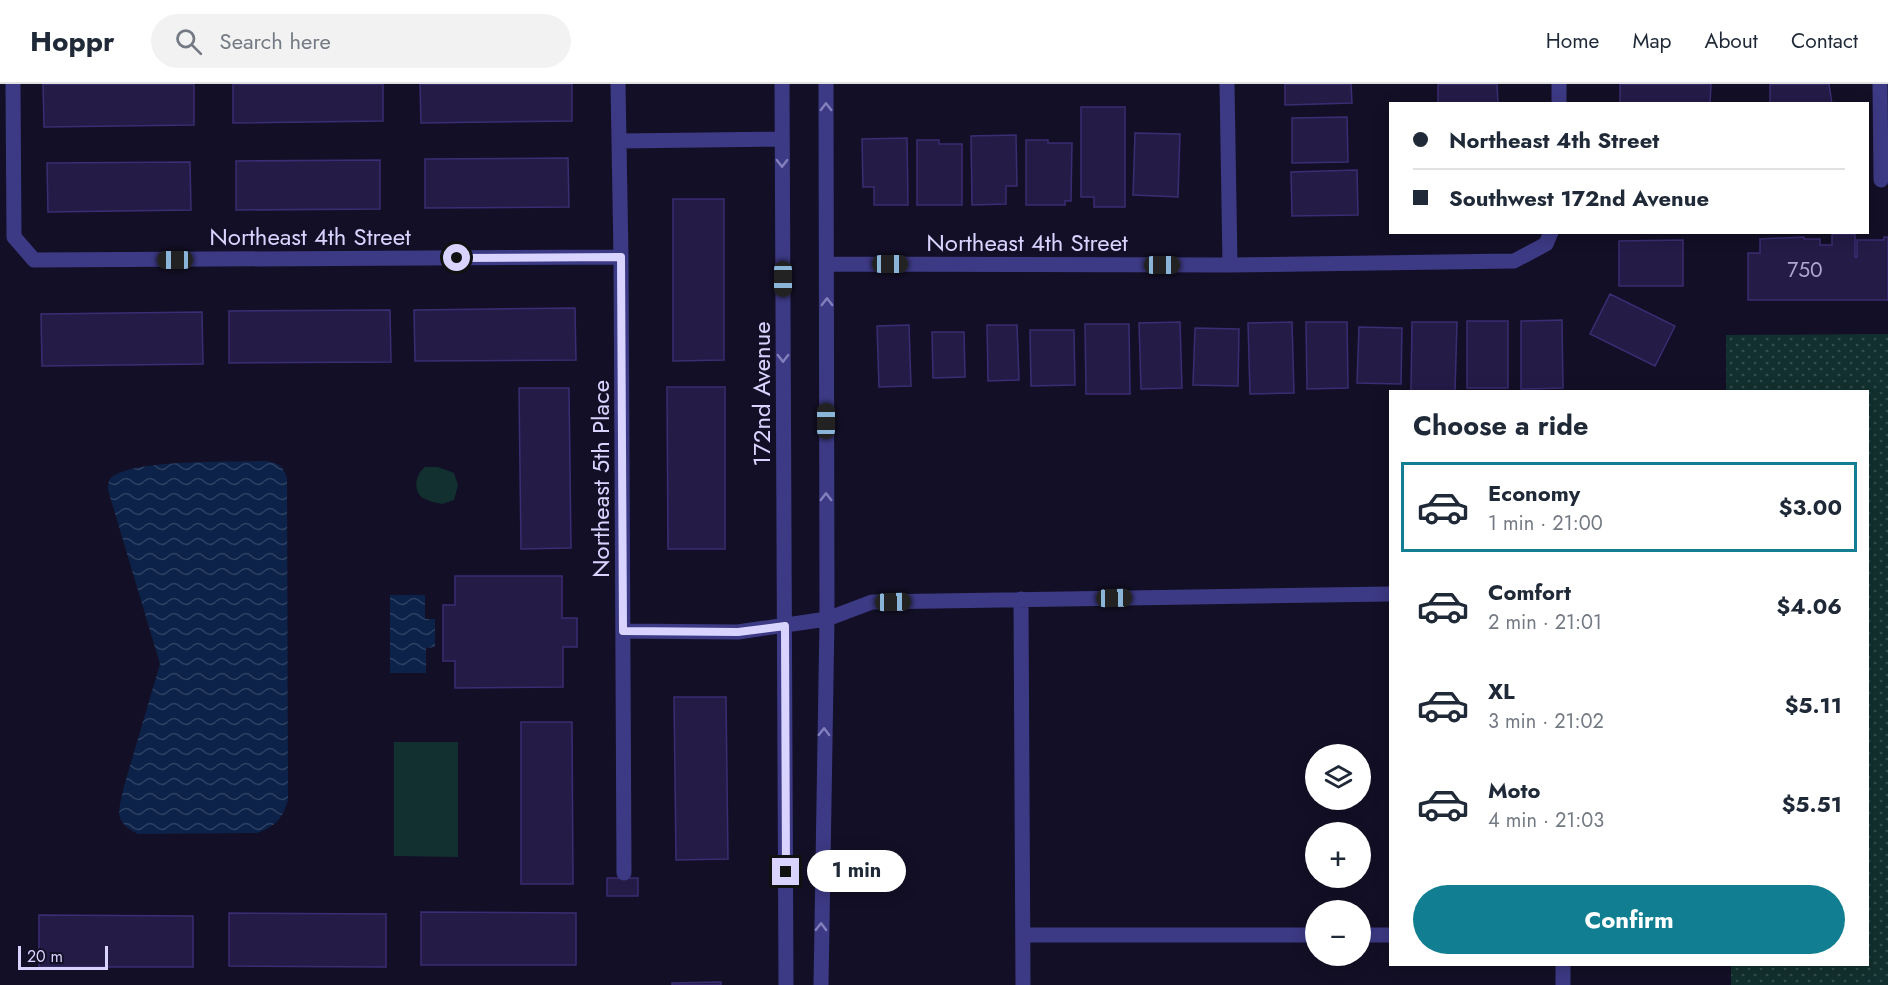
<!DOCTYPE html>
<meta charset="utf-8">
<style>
body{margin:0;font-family:Jost,sans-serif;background:#f2f2f3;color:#1f2937;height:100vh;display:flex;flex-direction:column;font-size:22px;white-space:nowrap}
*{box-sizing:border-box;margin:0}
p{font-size:20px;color:#747a83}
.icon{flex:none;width:33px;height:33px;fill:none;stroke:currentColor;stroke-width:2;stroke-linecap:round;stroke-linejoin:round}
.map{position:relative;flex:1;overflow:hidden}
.details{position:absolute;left:1389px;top:306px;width:480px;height:576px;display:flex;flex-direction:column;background:#fff;border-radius:0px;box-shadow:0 3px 15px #0003}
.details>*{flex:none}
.hud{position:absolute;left:1389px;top:18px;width:480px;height:132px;border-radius:0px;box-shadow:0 3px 15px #0003;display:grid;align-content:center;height:132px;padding:0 24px;background:#fff}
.fabs{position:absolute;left:1305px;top:660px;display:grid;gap:12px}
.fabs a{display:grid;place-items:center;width:66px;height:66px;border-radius:50%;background:#fff;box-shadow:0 3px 15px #0003;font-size:30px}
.scale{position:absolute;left:18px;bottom:15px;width:90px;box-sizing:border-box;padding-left:6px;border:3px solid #d9d4ff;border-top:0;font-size:16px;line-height:21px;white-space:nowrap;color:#d9d4ff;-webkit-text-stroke:4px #130f26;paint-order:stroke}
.end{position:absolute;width:27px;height:27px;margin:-14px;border:8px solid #d9d4ff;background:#111;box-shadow:0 0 0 3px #111}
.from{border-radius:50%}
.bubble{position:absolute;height:42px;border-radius:21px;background:#fff;box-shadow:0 3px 15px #0003;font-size:20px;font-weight:700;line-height:42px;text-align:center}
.car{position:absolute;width:18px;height:36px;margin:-18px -9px;border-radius:8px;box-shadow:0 0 4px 2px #0007;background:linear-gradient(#222 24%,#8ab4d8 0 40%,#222 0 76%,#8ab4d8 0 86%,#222 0)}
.hud b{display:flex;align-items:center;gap:21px;height:57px;font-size:22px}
.hud b+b{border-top:2px solid #e0e1e3}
.hud i{width:15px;height:15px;background:#1f2937}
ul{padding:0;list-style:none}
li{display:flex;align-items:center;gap:18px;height:90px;margin:0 12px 9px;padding:0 12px;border:3px solid transparent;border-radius:0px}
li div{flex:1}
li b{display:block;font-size:22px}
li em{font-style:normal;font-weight:700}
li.on{border-color:#117e91}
li>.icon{width:54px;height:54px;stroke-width:1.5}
h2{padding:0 24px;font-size:27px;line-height:72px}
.button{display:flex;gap:12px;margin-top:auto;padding:12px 24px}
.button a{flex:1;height:69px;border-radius:36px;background:#117e91;color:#fff;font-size:24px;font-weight:700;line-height:69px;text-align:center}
header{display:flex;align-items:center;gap:36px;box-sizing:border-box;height:84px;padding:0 30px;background:#fff;border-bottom:2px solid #e0e1e3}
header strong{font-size:28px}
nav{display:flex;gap:33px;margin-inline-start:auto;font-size:21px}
.search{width:420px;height:54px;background:#f2f2f3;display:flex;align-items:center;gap:15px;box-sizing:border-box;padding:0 21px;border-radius:33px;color:#747a83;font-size:22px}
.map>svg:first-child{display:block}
.grass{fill:url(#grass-dots)}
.park{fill:#12302f}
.water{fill:url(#water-waves)}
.building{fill:#241b47;stroke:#3b2d73;stroke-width:1.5}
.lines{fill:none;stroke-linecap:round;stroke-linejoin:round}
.minor{stroke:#3d3a85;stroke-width:15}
.oneway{stroke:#837fbc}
.route{stroke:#d9d4ff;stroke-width:8}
.labels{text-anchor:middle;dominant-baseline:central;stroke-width:5;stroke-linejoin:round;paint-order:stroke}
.number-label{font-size:21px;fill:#aca6d1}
.street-label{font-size:24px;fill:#d9d4ff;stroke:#130f26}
</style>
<header>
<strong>Hoppr</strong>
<div class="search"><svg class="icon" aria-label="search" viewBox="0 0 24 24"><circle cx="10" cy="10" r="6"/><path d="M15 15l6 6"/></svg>Search here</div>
<nav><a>Home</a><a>Map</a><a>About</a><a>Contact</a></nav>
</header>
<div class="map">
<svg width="1888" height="901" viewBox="0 0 1888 901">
<defs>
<pattern id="grass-dots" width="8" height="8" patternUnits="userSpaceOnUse" patternTransform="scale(1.5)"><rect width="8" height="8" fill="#12302f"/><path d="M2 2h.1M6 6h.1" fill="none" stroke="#344d4e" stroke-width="1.8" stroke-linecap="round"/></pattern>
<pattern id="water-waves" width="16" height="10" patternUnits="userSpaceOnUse" patternTransform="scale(1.5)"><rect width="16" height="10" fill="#0c2248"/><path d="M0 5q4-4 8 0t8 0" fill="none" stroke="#2f4163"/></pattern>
</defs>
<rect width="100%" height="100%" fill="#130f26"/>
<path class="grass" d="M1888,250V901H1731V881L1868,880V308L1726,307V251Z"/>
<path class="park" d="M425,383H438L454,389L458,401L454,416L442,420C437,419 428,417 423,414C412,406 416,390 425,383Z
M394,658H458V773L394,772Z"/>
<path class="water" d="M264,377C277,378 283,381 287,394L288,716C283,734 275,743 257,749L138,750C112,737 119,727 124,702L160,580L108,406C108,401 108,396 112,393C133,375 234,378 264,377Z
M390,511H425V535H435V563L426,564V589H390Z"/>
<path class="building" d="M43,0H194V41L44,43Z
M233,0H383V37L233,39Z
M420,0H572V37L421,39Z
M1285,0H1351L1352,19L1285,21Z
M1438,0H1497L1498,20H1438Z
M1620,0H1711L1710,20H1620Z
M1770,0H1829L1832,20H1770Z
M1081,23H1125V123H1094V113H1081Z
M1347,33L1348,78L1292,79V34Z
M1135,49L1180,50L1178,113L1133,111Z
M1016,51L1017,102H1006V120L972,121L971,52Z
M907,54L908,121H874V103H863L862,55Z
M917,56H939V60H962V121H917Z
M1026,56H1048V59H1072L1071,117H1065V121H1026Z
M568,74L569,123L425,124V75Z
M380,76V125L236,126V77Z
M190,78L191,126L48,128L47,79Z
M1357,86L1358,131L1292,132L1291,88Z
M673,115H724V276L673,277Z
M1832,150H1855V173H1857V156H1884V153H1888V216H1748V169H1760V155L1804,153V155H1820V161H1832Z
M1683,156V202H1619V157Z
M1610,210L1675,242L1655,282L1590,250Z
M575,224L576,276L415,277L414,226Z
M390,226L391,278L229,279V227Z
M202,228L203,280L42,282L41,230Z
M1562,236L1563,304L1521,305V237Z
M1467,237H1508V304H1467Z
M1180,238L1182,304L1141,305L1139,239Z
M1292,238L1294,309L1250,310L1248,239Z
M1306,238H1347L1348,304L1307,305Z
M1412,238H1457L1455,308L1411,307Z
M1085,240H1129L1130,310H1086Z
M909,241L911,302L879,303L877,242Z
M987,241H1017L1019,296L988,297Z
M1359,243L1402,244L1401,300L1357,299Z
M1195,244L1239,245L1238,302L1193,301Z
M1030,246H1074L1075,301L1031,302Z
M932,248H964L965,293L933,294Z
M667,303H725V465H668Z
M519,304H569L571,464L521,465Z
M455,492H562V534H577V563H563V603L455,604V577H443V521H455Z
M674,613H726L728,775L676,776Z
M521,638H572L573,800H521Z
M607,794H638V812H607Z
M421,828L576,829V881H421Z
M229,829L386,830V883L229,882Z
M39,831L193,832V883H39Z
M721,898V901H672V899Z"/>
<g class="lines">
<path class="minor" d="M13,0L14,153L34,176L621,173
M618,0L621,173L624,789
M782,0L786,901
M1227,0L1230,181
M1559,0V20
M1880,0L1881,96
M620,57L782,55
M827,180L1230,181L1514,177L1546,160L1551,148
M1021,515L1023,901
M623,547L738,548L827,535L872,518L1390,510
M1023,851H1316
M1360,851H1390
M1563,880V901
M821,901L827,535L826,0"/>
</g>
<defs><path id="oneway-chevron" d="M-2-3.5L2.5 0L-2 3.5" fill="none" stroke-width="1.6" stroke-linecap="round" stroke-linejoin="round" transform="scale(1.5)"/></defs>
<g class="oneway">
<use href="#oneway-chevron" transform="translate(826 23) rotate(-90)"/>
<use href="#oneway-chevron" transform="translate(782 79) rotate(90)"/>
<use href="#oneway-chevron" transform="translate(827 218) rotate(-90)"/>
<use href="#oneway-chevron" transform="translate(783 274) rotate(90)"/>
<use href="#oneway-chevron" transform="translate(826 413) rotate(-90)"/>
<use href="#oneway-chevron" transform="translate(824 648) rotate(-89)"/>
<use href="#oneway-chevron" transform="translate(821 843) rotate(-89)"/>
</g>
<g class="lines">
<path class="route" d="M457,174L621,173L623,547L738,548L785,542L786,788"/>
</g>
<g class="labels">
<g class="number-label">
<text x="1805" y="186">750</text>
</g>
<g class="street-label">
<text x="310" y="152">Northeast 4th Street</text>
<text x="1027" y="158">Northeast 4th Street</text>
<text transform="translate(761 310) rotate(-90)">172nd Avenue</text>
<text transform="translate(600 395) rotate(-90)">Northeast 5th Place</text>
</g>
</g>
</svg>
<div class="fabs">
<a><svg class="icon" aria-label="layers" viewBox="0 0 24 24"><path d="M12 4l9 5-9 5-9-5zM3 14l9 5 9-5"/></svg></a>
<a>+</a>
<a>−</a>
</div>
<div class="scale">20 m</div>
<i class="end from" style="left:457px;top:174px"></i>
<i class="end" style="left:786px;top:788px"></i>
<div class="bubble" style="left:807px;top:766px;width:99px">1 min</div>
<i class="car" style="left:175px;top:176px;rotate:270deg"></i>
<i class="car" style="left:890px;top:180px;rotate:90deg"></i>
<i class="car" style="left:1162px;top:181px;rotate:90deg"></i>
<i class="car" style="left:783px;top:195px;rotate:180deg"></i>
<i class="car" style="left:826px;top:337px;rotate:0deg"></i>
<i class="car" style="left:1114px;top:514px;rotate:89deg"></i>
<i class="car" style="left:893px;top:518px;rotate:89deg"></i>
<div class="hud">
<b><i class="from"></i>Northeast 4th Street</b>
<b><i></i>Southwest 172nd Avenue</b>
</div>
<section class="details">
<h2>Choose a ride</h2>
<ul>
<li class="on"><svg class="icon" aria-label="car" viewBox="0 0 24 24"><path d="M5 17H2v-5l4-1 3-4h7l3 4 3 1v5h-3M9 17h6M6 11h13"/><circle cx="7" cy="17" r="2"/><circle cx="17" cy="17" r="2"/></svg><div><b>Economy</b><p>1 min · 21:00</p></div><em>$3.00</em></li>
<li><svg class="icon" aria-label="car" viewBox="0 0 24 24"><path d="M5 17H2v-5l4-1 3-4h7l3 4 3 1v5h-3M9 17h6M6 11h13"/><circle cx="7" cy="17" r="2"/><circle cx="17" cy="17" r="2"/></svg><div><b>Comfort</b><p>2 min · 21:01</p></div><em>$4.06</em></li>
<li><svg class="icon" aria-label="car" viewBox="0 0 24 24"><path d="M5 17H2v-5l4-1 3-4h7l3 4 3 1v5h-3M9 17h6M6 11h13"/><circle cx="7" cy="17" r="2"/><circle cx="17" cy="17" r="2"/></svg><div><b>XL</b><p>3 min · 21:02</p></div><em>$5.11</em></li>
<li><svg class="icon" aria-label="car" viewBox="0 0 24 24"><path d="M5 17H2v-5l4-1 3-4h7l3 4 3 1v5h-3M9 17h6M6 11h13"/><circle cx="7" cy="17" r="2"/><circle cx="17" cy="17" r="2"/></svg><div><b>Moto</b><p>4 min · 21:03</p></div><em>$5.51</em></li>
</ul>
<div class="button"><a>Confirm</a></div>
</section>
</div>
